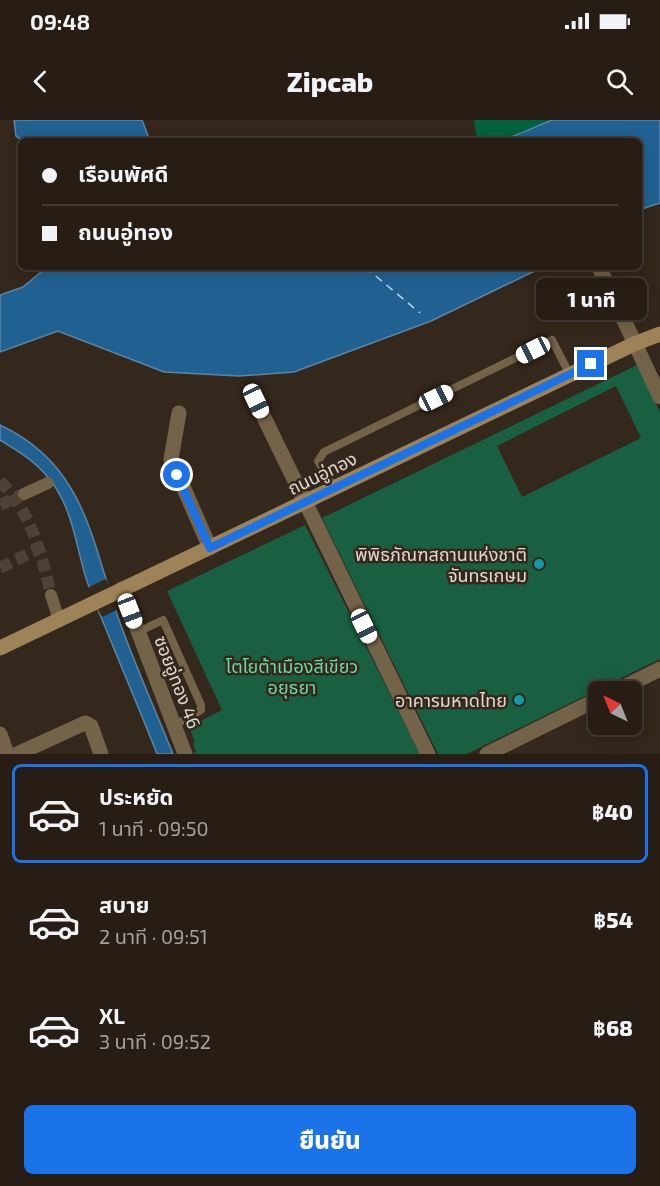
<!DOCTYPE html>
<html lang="th">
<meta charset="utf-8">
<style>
body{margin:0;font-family:"Exo 2","Noto Sans Thai",sans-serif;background:#332a22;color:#f1f3f6;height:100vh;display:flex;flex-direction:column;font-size:22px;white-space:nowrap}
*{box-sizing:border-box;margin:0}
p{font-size:20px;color:#a4a2a0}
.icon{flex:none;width:33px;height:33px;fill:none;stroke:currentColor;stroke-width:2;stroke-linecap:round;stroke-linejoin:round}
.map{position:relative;height:634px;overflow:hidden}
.side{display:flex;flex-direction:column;background:#271d14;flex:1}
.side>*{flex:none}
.banner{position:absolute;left:18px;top:18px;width:624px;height:132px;border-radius:9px;box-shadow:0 3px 15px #0003,0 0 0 2px #433b34;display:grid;align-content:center;height:132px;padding:0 24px;background:#271d14}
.needle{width:39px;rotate:317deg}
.buttons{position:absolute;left:588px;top:561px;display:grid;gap:12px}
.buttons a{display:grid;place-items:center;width:54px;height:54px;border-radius:9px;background:#271d14;box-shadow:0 3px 15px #0003,0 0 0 2px #433b34;font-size:30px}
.end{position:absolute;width:27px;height:27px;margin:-14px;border:8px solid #1a73e8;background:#fff;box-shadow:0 0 0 3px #fff}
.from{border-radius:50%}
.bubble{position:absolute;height:42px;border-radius:9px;background:#271d14;box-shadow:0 3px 15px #0003,0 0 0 2px #433b34;font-size:20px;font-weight:800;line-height:42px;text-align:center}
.car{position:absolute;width:18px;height:36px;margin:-18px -9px;border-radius:8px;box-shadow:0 0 4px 2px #0007;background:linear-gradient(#fff 24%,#345 0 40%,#fff 0 76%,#345 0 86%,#fff 0)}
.banner b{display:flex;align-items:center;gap:21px;height:57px;font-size:22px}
.banner b+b{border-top:2px solid #433b34}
.banner i{width:15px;height:15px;background:#f1f3f6}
ul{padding:10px 0 0;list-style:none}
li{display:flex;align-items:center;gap:18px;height:99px;margin:0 12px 9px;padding:0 12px;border:3px solid transparent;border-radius:9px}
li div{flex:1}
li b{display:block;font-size:22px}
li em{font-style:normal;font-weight:800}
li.selected{border-color:#1a73e8}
li>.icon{width:54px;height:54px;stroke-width:1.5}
.cta{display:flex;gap:12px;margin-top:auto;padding:12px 24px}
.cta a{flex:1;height:69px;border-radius:9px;background:#1a73e8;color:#fff;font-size:24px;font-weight:800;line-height:69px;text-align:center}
.status{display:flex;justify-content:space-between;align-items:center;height:42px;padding:0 30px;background:#271d14;direction:ltr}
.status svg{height:16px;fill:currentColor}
header{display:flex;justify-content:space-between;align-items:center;height:78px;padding:0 24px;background:#271d14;font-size:27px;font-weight:800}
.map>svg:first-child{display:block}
.green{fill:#196042;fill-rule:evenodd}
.forest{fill:#00633f}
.water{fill:#216191;stroke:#5b85a4;stroke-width:1.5}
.pier{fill:#34271b}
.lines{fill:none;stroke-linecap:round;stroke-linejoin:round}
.ferry{stroke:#b6d6f3;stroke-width:1.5;stroke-dasharray:8 6;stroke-linecap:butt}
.pedestrian-tunnel{stroke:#4e4236;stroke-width:12;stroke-dasharray:12 6;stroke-linecap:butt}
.service{stroke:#736348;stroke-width:8}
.pedestrian{stroke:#736348;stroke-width:12}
.minor{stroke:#736348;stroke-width:15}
.secondary{stroke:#9d8357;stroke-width:15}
.route{stroke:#1a73e8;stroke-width:8}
.culture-dot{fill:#0f9aa8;stroke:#34271b;stroke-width:2}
.labels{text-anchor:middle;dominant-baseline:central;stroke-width:5;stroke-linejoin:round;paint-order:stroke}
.street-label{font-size:18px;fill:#e1d8d1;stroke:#34271b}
.poi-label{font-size:18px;fill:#e1d8d1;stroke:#34271b;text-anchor:end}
.park-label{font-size:18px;fill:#6adba4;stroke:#34271b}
</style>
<div class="status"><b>09:48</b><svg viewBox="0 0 49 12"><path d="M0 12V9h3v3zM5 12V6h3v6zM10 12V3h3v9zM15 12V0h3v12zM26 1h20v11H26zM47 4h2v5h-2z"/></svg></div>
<header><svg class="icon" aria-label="back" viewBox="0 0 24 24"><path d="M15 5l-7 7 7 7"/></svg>Zipcab<svg class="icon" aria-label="search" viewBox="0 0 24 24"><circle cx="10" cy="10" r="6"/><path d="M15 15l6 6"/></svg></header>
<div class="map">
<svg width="660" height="634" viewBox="0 0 660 634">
<rect width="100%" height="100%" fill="#34271b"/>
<path class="green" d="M637,245L660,292V539L467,634H438L322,398ZM616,266L641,318L522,377L497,326Z
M305,405L420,634H193L196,631L193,624L195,622L189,607L222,590L167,471Z"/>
<path class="forest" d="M474,0H552L502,21H477Z"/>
<path class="water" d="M14,0H142L150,21H23L16,16Z
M552,0H660V83L639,90V21H502Z
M47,147H543L431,201L294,252L239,256L164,252L58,211L0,232V175L23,167Z
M0,305C85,345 91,419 118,497C134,543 155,589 173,634H157C135,578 111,523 89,467C76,432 75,391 50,360C37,342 19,332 0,320Z"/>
<path class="pier" d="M106,459L119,489L102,497L87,468Z"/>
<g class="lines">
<path class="ferry" d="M365,147L420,193"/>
<path class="pedestrian-tunnel" d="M0,361C31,392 41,432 51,475
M0,385L23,374
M0,448L40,428"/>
<path class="service" d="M335,369L318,341L324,332L552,220L570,255
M138,512L163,500L201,585V590L175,605"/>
<path class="pedestrian" d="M24,374L48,363
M51,475L59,500"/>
<path class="minor" d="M599,147L660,277
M256,281L428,634
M179,293L171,339L210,428
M122,469L185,634
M614,572L660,549
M0,614L7,634
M17,634L85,603L91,606L101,634
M487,634L598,579"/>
<path class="secondary" d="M0,528L634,224L660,214"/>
</g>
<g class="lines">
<path class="route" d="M177,355L210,428L591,244"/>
</g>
<g class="culture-dot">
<circle cx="539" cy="444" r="6"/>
<circle cx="519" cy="580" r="6"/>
</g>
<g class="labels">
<g class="street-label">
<text transform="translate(322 353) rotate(-26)">ถนนอู่ทอง</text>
<text transform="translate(178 562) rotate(69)">ซอยอู่ทอง 46</text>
</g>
<g class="poi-label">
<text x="527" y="434">พิพิธภัณฑสถานแห่งชาติ<tspan x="527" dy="21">จันทรเกษม</tspan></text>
<text x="507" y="580">อาคารมหาดไทย</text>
</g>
<g class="park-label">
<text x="292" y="546">โตโยต้าเมืองสีเขียว<tspan x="292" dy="21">อยุธยา</tspan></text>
</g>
</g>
</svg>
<div class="buttons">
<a><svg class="needle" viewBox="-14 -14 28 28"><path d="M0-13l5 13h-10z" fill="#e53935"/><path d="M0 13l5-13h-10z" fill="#a4a2a0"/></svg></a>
</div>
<i class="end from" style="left:177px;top:355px"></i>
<i class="end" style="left:591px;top:244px"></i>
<div class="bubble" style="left:536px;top:158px;width:111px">1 นาที</div>
<i class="car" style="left:533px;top:230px;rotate:243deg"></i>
<i class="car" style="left:436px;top:278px;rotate:64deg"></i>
<i class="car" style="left:256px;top:281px;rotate:155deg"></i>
<i class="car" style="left:130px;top:491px;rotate:159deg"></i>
<i class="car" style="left:364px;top:506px;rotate:154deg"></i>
<div class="banner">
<b><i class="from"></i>เรือนพัศดี</b>
<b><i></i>ถนนอู่ทอง</b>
</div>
</div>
<section class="side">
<ul>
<li class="selected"><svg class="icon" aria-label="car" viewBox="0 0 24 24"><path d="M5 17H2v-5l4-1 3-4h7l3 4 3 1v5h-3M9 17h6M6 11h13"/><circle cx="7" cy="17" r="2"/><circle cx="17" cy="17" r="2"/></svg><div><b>ประหยัด</b><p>1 นาที · 09:50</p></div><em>฿40</em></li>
<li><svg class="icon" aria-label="car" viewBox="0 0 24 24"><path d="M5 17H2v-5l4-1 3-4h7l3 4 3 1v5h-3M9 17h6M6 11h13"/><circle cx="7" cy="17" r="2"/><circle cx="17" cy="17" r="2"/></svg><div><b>สบาย</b><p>2 นาที · 09:51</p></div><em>฿54</em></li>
<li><svg class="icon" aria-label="car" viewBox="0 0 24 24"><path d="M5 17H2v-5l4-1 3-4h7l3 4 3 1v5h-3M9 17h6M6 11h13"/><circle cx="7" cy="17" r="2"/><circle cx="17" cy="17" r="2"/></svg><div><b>XL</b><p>3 นาที · 09:52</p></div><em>฿68</em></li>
</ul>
<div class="cta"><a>ยืนยัน</a></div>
</section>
